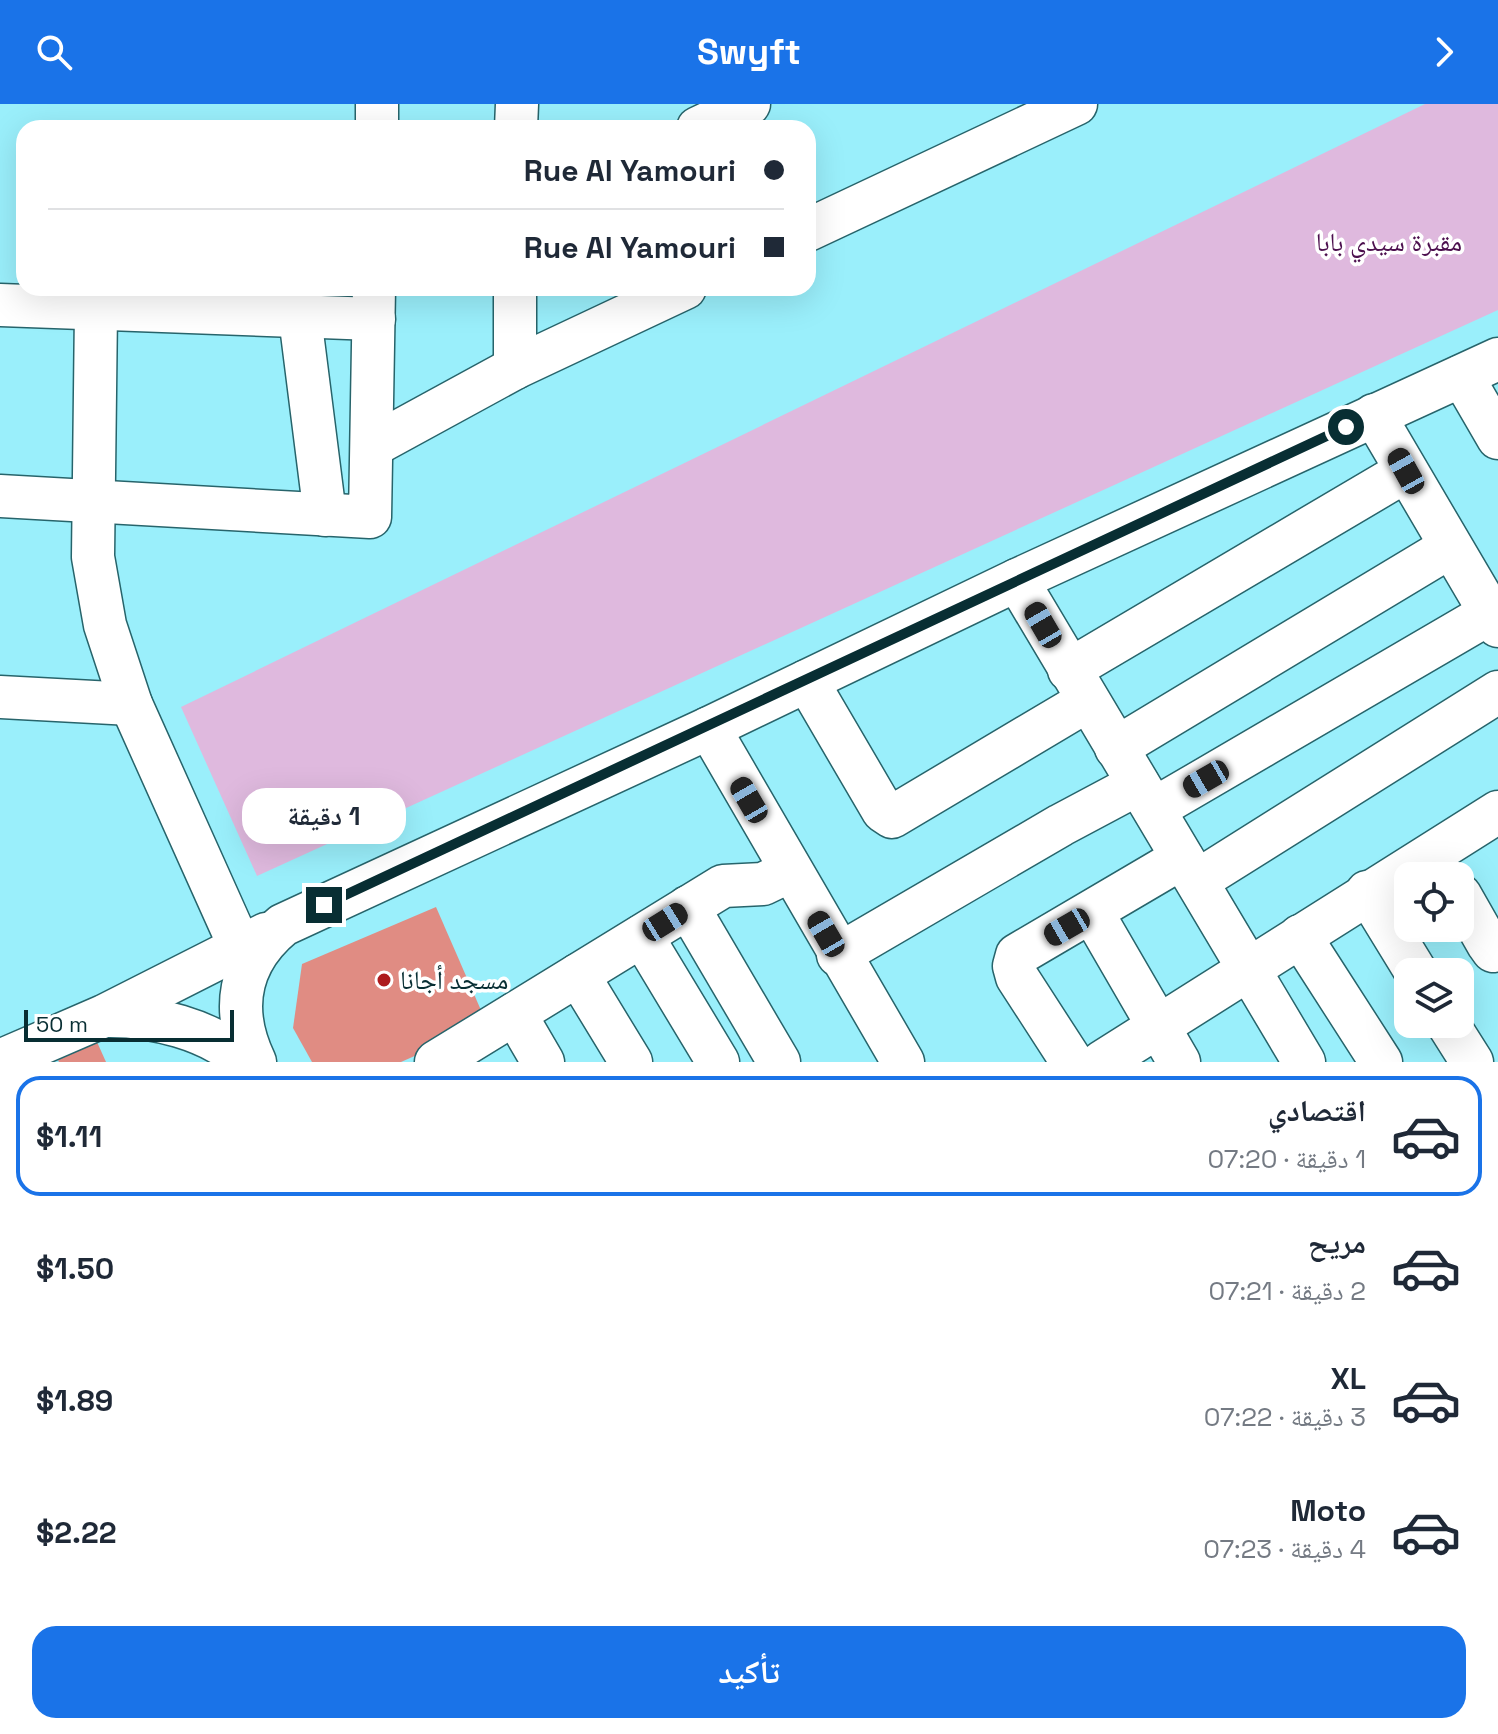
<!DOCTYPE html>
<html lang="ar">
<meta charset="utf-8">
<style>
:root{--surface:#fff;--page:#f2f2f3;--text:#1f2937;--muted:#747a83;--line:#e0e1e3;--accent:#1a73e8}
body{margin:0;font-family:"Space Grotesk","Noto Naskh Arabic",sans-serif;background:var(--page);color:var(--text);direction:rtl;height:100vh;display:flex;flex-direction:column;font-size:30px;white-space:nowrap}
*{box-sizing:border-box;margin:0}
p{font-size:26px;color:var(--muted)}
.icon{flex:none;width:44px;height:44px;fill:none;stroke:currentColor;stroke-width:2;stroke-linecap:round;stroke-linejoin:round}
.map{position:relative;height:958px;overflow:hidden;direction:ltr}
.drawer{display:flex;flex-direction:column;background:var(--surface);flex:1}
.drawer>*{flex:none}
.top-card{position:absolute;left:16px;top:16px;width:800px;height:176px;border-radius:24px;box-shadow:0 8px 32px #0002;direction:rtl;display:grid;align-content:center;height:176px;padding:0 32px;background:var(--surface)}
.fabs{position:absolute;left:1394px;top:758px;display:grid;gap:16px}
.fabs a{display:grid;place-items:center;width:80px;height:80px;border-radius:16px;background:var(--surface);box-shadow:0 8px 32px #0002;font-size:40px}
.scale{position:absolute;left:24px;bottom:20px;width:210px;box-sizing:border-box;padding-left:8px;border:4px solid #082e33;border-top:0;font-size:22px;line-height:28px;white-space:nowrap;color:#082e33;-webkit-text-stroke:6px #fff;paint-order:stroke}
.end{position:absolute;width:36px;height:36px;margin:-18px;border:10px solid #082e33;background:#fff;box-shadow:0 0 0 4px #fff}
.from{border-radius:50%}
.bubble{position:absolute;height:56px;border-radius:24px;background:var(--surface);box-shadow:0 8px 32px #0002;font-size:26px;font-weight:700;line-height:56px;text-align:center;direction:rtl}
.car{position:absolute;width:24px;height:48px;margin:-24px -12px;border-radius:10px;box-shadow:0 0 6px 2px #0007;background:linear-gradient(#222 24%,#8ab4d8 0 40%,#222 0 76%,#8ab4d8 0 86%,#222 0)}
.top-card b{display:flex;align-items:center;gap:28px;height:76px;font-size:30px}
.top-card b+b{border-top:2px solid var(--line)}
.top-card i{width:20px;height:20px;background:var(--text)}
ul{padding:14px 0 0;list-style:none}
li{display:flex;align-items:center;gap:24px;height:120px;margin:0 16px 12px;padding:0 16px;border:4px solid transparent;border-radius:24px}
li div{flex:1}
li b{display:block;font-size:30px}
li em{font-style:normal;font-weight:700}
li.on{border-color:var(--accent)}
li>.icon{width:72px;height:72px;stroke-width:1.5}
.cta{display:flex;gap:16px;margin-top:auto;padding:16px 32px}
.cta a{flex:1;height:92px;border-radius:24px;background:var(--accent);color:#fff;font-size:32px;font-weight:700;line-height:92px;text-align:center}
header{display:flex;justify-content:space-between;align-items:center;height:104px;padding:0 32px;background:var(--accent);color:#fff;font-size:36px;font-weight:700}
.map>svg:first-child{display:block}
</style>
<header><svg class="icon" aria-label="forward" viewBox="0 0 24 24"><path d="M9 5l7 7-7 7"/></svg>Swyft<svg class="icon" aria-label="search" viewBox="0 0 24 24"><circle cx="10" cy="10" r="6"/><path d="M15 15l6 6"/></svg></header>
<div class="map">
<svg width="1498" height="958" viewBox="0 0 1498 958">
<rect width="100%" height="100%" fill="#9aeffb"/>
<!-- green -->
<polygon fill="#dfb9de" points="1425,0 1498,0 1498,206 257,772 181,603"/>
<!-- building -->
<g fill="#e08c83">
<polygon points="436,803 487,920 401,958 312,958 293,924 302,860"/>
<polygon points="97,938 106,958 59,958 58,956"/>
</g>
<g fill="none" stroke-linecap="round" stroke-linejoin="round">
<defs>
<g id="minor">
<polyline points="377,24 377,0"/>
<polyline points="516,24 517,0"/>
<polyline points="698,24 749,0"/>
<polyline points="808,126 1076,0"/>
<polyline points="0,201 374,215"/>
<polyline points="96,206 93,453 105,521 131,600 240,843"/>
<polyline points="300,213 325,411"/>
<polyline points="515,264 515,184"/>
<polyline points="1462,272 1498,334"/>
<polyline points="1374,311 1498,522"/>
<polyline points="372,342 515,264 685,184"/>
<polyline points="0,392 370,413 374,184"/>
<polyline points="1017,476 1304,958"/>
<polyline points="1069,566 1406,367"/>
<polyline points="807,577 883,707 892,713 1087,597"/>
<polyline points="0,593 131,600"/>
<polyline points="709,624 903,958"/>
<polyline points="1116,644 1450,443"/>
<polyline points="1154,705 1490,509"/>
<polyline points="1197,777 1498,588"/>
<polyline points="1367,788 1416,868"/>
<polyline points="1460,791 1488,840 1493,847 1498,843"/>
<polyline points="688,803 779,958"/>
<polyline points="1092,808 1179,958"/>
<polyline points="642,832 718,958"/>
<polyline points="1300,832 1381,958"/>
<polyline points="838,851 1061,721 1138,680"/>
<polyline points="578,871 631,958"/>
<polyline points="515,910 543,958"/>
<path d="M105,912C152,911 210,925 246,958"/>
<polyline points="1448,920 1472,958"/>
<polyline points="0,957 104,912 266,830"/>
<path d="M255,958C230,906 238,858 283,821L709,624L1017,476L1498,255"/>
<polyline points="436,958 723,782 763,780 790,767"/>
<polyline points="1072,958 1017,873 1014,862 1017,851 1182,754"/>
<polyline points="1102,958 1498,708"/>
</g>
</defs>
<!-- minor casing -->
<use href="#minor" stroke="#27646b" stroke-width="45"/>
<!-- minor -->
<use href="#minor" stroke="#fff" stroke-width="42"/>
</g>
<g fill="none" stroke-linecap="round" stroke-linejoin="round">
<!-- route -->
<polyline stroke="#082e33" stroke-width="10" points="324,801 1346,323"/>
</g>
<!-- markers -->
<circle fill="#ad1b1d" stroke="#fff" stroke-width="3" cx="384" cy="876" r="8"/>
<g text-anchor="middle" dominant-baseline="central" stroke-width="7" stroke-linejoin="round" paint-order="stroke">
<!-- park labels -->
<g font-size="26" fill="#4c0f4e" stroke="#fff">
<text x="1389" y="138">مقبرة سيدي بابا</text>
</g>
<!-- poi labels -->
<g font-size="26" fill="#082e33" stroke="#fff" text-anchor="start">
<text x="400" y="876">مسجد أجانا</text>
</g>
</g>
</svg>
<div class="fabs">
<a><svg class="icon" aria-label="locate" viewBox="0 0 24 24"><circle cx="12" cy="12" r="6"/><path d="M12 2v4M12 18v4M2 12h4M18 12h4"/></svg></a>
<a><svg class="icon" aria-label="layers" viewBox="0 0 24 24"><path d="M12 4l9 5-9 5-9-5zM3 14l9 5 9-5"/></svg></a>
</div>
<div class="scale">50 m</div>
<i class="end from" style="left:1346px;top:323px"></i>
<i class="end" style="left:324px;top:801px"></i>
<div class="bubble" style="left:242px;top:684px;width:164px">1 دقيقة</div>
<i class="car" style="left:1406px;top:367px;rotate:331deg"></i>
<i class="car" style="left:1043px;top:521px;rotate:330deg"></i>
<i class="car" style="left:1206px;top:675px;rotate:240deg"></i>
<i class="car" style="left:749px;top:696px;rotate:330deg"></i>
<i class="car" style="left:665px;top:818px;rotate:58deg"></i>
<i class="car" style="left:1067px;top:823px;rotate:240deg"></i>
<i class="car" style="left:826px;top:830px;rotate:330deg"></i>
<div class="top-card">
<b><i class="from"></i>Rue Al Yamouri</b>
<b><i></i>Rue Al Yamouri</b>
</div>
</div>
<section class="drawer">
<ul>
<li class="on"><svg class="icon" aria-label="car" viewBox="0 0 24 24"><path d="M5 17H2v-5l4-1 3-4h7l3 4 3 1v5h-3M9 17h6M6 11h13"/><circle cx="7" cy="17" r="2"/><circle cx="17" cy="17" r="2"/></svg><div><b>اقتصادي</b><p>1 دقيقة · 07:20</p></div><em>$1.11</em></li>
<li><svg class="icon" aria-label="car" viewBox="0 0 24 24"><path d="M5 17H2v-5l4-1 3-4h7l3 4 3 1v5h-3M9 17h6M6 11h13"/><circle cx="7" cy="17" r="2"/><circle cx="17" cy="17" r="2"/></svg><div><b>مريح</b><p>2 دقيقة · 07:21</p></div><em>$1.50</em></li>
<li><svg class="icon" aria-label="car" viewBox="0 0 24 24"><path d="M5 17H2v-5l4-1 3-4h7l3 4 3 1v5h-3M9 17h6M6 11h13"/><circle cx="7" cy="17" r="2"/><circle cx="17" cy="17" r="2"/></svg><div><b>XL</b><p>3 دقيقة · 07:22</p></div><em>$1.89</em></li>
<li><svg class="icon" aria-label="car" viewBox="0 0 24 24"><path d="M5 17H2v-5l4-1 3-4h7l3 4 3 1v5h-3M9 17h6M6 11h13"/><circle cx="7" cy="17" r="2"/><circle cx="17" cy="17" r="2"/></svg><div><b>Moto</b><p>4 دقيقة · 07:23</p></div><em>$2.22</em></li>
</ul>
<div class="cta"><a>تأكيد</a></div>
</section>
